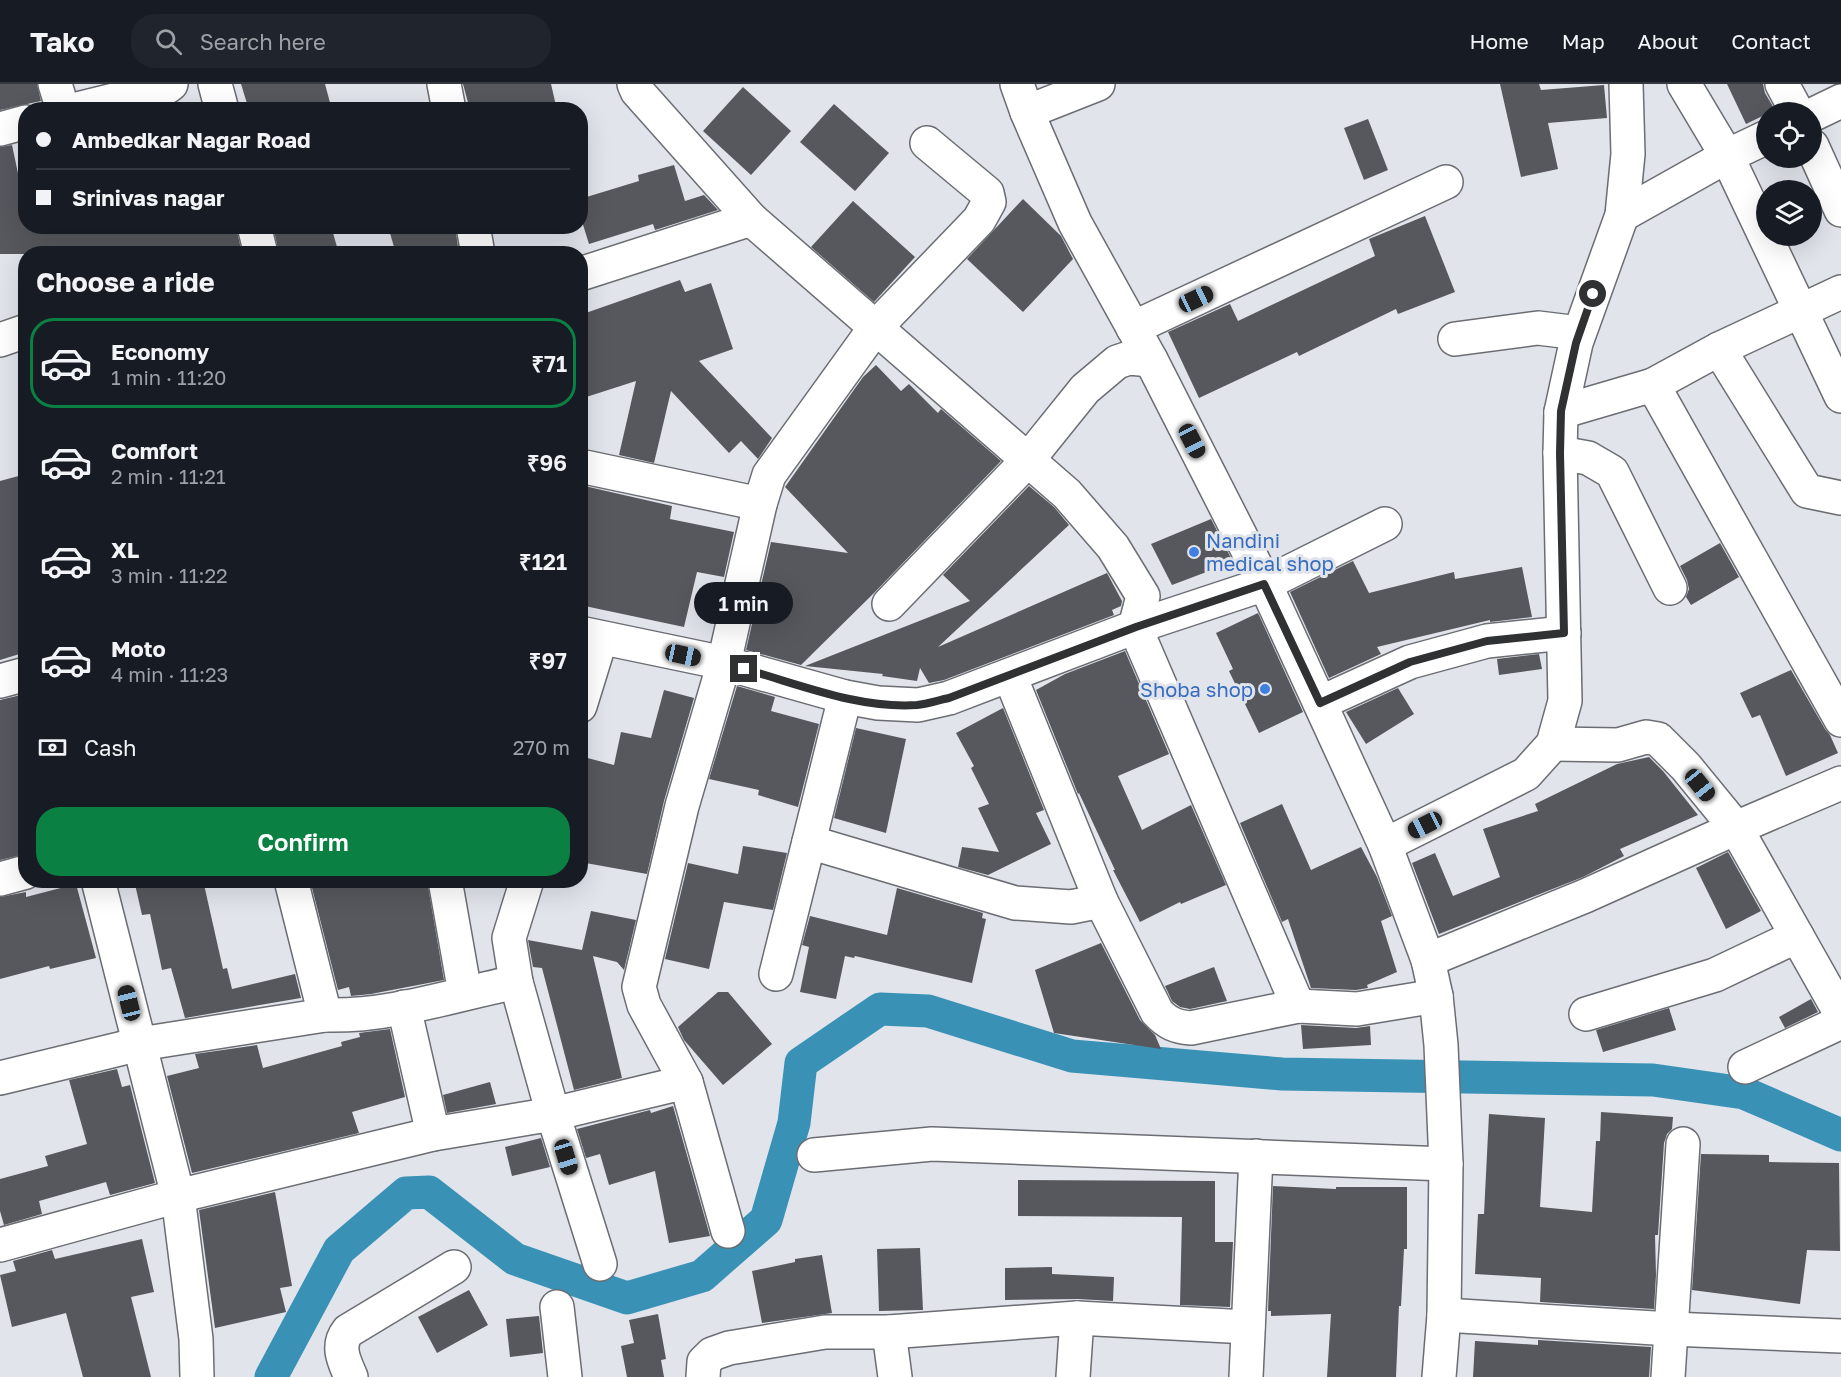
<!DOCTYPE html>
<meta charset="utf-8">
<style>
:root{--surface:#171b24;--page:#20242c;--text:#f1f3f6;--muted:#9ea1a6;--line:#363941;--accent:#0b8043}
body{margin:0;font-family:"Golos Text",sans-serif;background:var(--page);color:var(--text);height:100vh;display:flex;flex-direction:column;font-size:22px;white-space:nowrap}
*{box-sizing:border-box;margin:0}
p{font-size:20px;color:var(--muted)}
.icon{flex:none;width:33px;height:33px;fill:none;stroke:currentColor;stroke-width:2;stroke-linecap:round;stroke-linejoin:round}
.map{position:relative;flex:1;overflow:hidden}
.details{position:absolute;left:18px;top:162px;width:570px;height:642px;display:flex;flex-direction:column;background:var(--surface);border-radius:24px;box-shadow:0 6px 24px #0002}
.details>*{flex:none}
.top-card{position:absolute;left:18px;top:18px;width:570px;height:132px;border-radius:24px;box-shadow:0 6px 24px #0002;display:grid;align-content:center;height:132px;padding:0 18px;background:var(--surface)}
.fabs{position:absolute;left:1756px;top:18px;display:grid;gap:12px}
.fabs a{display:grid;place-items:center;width:66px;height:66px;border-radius:50%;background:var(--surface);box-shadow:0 6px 24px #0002;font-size:30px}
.end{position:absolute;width:27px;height:27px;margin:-14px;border:8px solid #303133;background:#fff;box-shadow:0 0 0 3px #fff}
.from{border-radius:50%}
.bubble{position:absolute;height:42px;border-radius:21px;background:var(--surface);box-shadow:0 6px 24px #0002;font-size:20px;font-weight:600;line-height:42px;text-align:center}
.car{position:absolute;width:18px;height:36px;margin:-18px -9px;border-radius:8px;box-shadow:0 0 4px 2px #0007;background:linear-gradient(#222 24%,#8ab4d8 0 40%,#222 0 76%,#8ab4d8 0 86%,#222 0)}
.top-card b{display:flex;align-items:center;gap:21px;height:57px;font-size:22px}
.top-card b+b{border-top:2px solid var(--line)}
.top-card i{width:15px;height:15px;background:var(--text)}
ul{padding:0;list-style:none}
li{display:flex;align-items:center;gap:18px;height:90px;margin:0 12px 9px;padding:0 6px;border:3px solid transparent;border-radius:24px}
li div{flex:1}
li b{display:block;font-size:22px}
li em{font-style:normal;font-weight:600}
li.active{border-color:var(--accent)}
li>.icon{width:54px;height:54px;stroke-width:1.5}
h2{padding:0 18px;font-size:27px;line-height:72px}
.pay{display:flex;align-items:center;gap:15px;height:66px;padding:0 18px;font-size:22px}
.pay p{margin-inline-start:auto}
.action{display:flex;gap:12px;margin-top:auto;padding:12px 18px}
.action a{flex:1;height:69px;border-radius:24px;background:var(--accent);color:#fff;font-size:24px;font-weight:600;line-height:69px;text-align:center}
header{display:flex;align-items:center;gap:36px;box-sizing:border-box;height:84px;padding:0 30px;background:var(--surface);border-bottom:2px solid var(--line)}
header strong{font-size:28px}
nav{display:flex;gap:33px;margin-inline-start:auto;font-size:21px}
.search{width:420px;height:54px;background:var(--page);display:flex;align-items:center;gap:15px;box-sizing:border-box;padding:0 21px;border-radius:24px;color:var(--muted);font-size:22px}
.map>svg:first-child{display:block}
</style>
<header>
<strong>Tako</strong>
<div class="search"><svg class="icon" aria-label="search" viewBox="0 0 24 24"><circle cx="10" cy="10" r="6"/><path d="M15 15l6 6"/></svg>Search here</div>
<nav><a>Home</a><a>Map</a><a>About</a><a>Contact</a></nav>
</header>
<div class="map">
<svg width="1841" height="1293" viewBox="0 0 1841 1293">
<rect width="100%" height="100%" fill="#e1e4eb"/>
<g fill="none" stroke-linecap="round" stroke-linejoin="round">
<!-- canal -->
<polyline stroke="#3992b6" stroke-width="33" points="271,1293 339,1166 406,1109 429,1108 515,1175 627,1214 702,1192 766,1136 794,1039 801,979 880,925 928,927 1072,972 1282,990 1653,996 1744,1009 1841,1051"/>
</g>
<!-- building -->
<g fill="#56585d">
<polygon points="0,0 37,0 41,17 0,26"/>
<polygon points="241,0 325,0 332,26 249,26"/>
<polygon points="463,0 551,0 557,26 470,26"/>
<polygon points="1500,0 1539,0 1541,6 1604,1 1607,34 1548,39 1558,85 1521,93"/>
<polygon points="1727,0 1763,0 1765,9 1775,26 1746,40"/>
<polygon points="743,3 791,47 751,91 703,47"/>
<polygon points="834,20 889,69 855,107 800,58"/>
<polygon points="1368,35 1388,86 1364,96 1344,44"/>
<polygon points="12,61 26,127 26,142 236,142 242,170 0,170 0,63"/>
<polygon points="674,81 685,117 704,111 718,126 655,146 653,140 589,160 580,131 580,115 639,97 638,91"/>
<polygon points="1023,115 1061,152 1073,175 1023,228 967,175"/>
<polygon points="853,117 915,173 874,218 811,163"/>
<polygon points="1425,132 1455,208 1398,230 1396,225 1299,272 1297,268 1199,314 1168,248 1230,220 1238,237 1375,172 1369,155"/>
<polygon points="273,142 331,142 339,170 279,170"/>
<polygon points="388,142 455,142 459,170 396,170"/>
<polygon points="680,196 685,208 711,199 733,265 699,277 772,354 758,375 741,357 729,369 671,307 654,379 619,371 636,297 580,315 580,231"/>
<polygon points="876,281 901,307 909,300 938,329 941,325 1001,377 874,509 801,581 746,566 771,458 848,469 785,403 863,293"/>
<polygon points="26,390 26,568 0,576 0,397"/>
<polygon points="580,401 672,422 670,435 734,448 724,493 697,488 684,543 580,521"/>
<polygon points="1029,402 1054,423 1069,441 938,563 1107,489 1122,517 1121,522 1112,526 1114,531 944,596 929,599 920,584 917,597 882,592 883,590 805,582 970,517 943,491"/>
<polygon points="1211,435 1233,478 1172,501 1151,460"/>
<polygon points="1720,459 1739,493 1691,521 1686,513 1689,505 1687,496 1680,482"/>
<polygon points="1353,477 1369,509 1454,488 1455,495 1522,483 1532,533 1490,538 1490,536 1377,563 1381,570 1329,594 1290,508"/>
<polygon points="1258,529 1303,628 1259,649 1229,587 1233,585 1216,549"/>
<polygon points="1125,567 1169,670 1118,692 1142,746 1191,721 1226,801 1181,820 1180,818 1140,838 1113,786 1115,786 1079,709 1078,710 1036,606 1065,590"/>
<polygon points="1539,570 1542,585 1499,591 1497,575"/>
<polygon points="1791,586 1825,645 1830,651 1838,669 1786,692 1760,631 1752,634 1740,609"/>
<polygon points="737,602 775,613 771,627 819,640 798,723 758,711 759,706 709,695"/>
<polygon points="1398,604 1414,630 1366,660 1346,628"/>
<polygon points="664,606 694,614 664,717 647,790 580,778 580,672 614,681 621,648 651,654"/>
<polygon points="21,611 26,628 26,770 0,776 0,616"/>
<polygon points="1003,624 1044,726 1036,729 1051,760 988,791 958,783 962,763 999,768 978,724 989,720 971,684 974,682 956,649"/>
<polygon points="856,644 906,655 886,749 834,734"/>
<polygon points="1649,673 1663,687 1698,731 1620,765 1624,772 1583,793 1439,850 1412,779 1435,769 1453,812 1500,793 1483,745 1538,727 1535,720 1617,680"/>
<polygon points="1282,720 1311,786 1361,763 1377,793 1392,832 1381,837 1397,888 1367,901 1368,904 1356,906 1311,904 1288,835 1282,838 1240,739"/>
<polygon points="743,762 787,769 773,826 724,818 709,885 665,875 688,779 738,790"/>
<polygon points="1728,768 1761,827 1726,845 1696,784"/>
<polygon points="134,796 203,796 223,885 227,884 232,905 295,890 301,914 185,934 171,884 162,886 150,830 142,831"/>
<polygon points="310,796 427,796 444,896 371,910 351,912 349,903 338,906"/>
<polygon points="76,800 96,874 50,885 49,882 0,895 0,813 26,808 26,813"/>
<polygon points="897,804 983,829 982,834 986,835 972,899 855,872 854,874 845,872 836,915 800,908 809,863 802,861 810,832 887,851"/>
<polygon points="591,827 636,836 624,886 617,878 593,872 622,994 574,1006 542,884 533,883 528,856 582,866"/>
<polygon points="1101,859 1140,936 1155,951 1161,965 1054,949 1035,886"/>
<polygon points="1214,883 1227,917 1190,925 1180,923 1172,917 1165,902"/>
<polygon points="718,908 728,908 772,960 723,1001 684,956 678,943"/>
<polygon points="1811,915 1818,928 1785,944 1779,933"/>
<polygon points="1669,924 1676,946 1603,968 1596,946"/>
<polygon points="1301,941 1356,944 1370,942 1371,961 1303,965"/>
<polygon points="390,945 405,1013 352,1028 359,1049 192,1089 167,992 199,984 195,970 257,961 263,984 342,962 341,958 360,953 359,949"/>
<polygon points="117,985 122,1003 130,1001 155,1099 110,1111 106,1098 39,1117 42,1130 4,1141 0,1127 0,1095 48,1082 45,1072 87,1060 69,996"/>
<polygon points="490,998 496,1020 447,1029 443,1011"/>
<polygon points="673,1022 710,1152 669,1159 655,1087 609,1101 600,1070 586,1074 577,1045 650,1026 651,1029"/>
<polygon points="1601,1028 1673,1033 1672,1045 1667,1050 1664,1059 1658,1151 1655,1151 1656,1191 1654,1225 1540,1218 1541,1194 1475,1190 1478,1130 1484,1130 1489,1030 1545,1034 1540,1123 1592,1128 1596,1057 1600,1057"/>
<polygon points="541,1054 550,1083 512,1092 505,1063"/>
<polygon points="1701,1070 1769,1071 1769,1078 1839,1079 1840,1167 1807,1166 1800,1220 1692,1206"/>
<polygon points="1018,1096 1215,1097 1215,1158 1233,1158 1230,1223 1180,1221 1182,1133 1018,1132"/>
<polygon points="1273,1102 1336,1105 1336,1103 1407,1103 1407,1165 1404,1165 1401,1222 1399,1222 1396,1293 1327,1293 1331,1230 1271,1232 1271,1227 1268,1227"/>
<polygon points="275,1108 292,1202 280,1204 286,1228 215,1244 199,1126"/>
<polygon points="142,1155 154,1208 131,1213 151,1293 83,1293 66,1229 12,1243 0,1191 16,1187 13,1177 52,1166 55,1175"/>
<polygon points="920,1164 923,1226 879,1227 877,1165"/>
<polygon points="822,1171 832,1229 762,1239 752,1187 795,1178 795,1175"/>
<polygon points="1052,1183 1052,1190 1114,1193 1113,1217 1078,1215 1005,1216 1005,1184"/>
<polygon points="469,1206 488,1241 437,1269 418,1233"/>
<polygon points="658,1230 666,1275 661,1276 664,1293 627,1293 621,1262 634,1259 629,1236"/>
<polygon points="539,1232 543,1269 510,1273 506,1235"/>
<polygon points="1538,1256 1651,1263 1649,1293 1473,1293 1475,1257 1538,1261"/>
</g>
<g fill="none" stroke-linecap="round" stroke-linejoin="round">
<defs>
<g id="street">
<polyline points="55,0 63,26"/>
<polyline points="215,0 222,26"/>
<polyline points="444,0 449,26"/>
<polyline points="634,0 637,7 751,135 1067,410 1113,463 1143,512 1135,543 1298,922"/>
<polyline points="1017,0 1027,28 1075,139 1151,276 1265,500 1385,761 1428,876 1436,912 1441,961 1446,1080 1444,1231 1439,1293"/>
<polyline points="1684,0 1727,72 1841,312"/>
<polyline points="1782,0 1797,28"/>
<polyline points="73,26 167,3 171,0"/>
<polyline points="1027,28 1098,0"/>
<polyline points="1812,31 1841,17"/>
<polyline points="0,45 26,38"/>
<polyline points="1812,62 1841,126"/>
<polyline points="1622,131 1727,72 1767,53"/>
<polyline points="254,142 261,170"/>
<polyline points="473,142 478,170"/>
<polyline points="580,190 751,135"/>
<polyline points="1133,244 1446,98"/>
<polyline points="1455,255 1538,244 1579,249"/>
<polyline points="0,256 26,247"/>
<polyline points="1719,265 1807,407 1841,414"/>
<polyline points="1653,301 1841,636"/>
<polyline points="1561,328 1653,301 1719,265 1841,208"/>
<polyline points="1560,369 1588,374 1612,388 1670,504"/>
<polyline points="580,382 760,420"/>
<polyline points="889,520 1027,377 1085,305 1117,278 1129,274 1151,276"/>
<polyline points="580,549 724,579 845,613 878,619 918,621 949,614 1135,543 1265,500 1385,440"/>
<path d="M1010,592L1101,817L1157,928C1167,939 1176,943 1191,944L1298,922L1357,925L1436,912"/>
<polyline points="0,597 26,590"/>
<polyline points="1320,619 1410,578 1487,557 1564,549"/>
<polyline points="580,622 601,554"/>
<polyline points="1553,660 1618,661 1646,653 1658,655 1686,683 1736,744 1841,930"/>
<polyline points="809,758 1015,819 1071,823 1101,817"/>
<polyline points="1385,761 1526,690 1553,660 1565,617 1560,369 1561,328 1576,259 1622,131 1628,70 1626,0"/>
<polyline points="0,795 26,788"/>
<polyline points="98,796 178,1112 196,1255 197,1293"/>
<polyline points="445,796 465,909"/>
<polyline points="1428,876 1585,812 1736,744 1841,699"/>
<polyline points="776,890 845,613"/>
<polyline points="516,898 553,1030 600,1180"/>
<polyline points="404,923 433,1050"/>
<polyline points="1586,930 1715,891 1797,852"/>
<path d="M325,931C389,933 453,911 516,898L509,854L527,796"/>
<polyline points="1745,983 1841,938"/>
<polyline points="0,994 140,960 325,931 291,796"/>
<polyline points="814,1071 932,1060 1446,1080"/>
<polyline points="728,1147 686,998 644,921 639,903 682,722 724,579 760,420 769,391 875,244 979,136 989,118 987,109 927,59"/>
<polyline points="0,1161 178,1112 433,1050 553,1030 686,998"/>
<polyline points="557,1223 565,1293"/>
<polyline points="1444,1231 1671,1245 1841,1252"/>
<polyline points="889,1248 895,1293"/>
<path d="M351,1293C344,1277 336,1262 348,1247L454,1183"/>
<polyline points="703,1293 704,1278 712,1270 729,1264 825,1248 889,1248 1077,1234 1248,1243"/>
<polyline points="1073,1293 1077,1234"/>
<polyline points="1246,1293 1256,1072"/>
<polyline points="1668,1293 1683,1060"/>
</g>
</defs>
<!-- street casing -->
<use href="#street" stroke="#6b6d73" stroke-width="36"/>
<!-- street -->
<use href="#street" stroke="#fff" stroke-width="33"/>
</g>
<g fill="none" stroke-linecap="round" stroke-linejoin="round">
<!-- route -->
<path stroke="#303133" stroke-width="8" d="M744,585C799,600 858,625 917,621C927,620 939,616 949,614L1136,543L1264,500L1320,619L1410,578L1487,557L1564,549L1560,369L1561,327L1576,259L1593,210"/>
</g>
<!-- markers -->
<g fill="#3f7fe0" stroke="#e1e4eb" stroke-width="2">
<circle cx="1194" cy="468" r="6"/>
<circle cx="1265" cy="605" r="6"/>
</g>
<g text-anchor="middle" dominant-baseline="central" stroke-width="6" stroke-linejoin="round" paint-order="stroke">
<!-- shop labels -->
<g font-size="20" fill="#366cbe" stroke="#e1e4eb" text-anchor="start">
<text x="1206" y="456">Nandini<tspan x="1206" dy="23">medical shop</tspan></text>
<text x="1253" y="605" text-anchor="end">Shoba shop</text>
</g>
</g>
</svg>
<div class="fabs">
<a><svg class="icon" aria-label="locate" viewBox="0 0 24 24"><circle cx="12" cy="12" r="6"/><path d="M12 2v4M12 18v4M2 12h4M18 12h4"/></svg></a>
<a><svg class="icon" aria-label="layers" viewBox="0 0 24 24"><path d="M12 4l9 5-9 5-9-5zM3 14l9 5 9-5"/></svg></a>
</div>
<i class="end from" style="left:1593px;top:210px"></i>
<i class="end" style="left:744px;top:585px"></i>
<div class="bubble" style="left:694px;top:498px;width:99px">1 min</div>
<i class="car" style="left:1196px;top:215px;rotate:65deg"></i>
<i class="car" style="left:1192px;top:357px;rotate:153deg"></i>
<i class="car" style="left:683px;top:571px;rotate:102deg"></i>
<i class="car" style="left:1700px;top:701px;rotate:141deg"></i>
<i class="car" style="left:1425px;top:741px;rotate:243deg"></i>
<i class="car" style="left:129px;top:919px;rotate:346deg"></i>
<i class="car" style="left:566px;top:1073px;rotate:163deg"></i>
<div class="top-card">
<b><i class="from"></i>Ambedkar Nagar Road</b>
<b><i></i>Srinivas nagar</b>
</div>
<section class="details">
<h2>Choose a ride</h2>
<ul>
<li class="active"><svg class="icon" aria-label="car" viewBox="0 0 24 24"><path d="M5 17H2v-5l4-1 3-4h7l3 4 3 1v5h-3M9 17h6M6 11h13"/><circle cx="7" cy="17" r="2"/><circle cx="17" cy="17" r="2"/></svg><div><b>Economy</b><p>1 min · 11:20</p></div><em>₹71</em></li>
<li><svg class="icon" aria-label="car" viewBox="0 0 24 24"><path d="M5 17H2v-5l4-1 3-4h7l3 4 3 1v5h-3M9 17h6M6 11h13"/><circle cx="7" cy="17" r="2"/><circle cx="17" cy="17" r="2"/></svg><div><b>Comfort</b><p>2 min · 11:21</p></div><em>₹96</em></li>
<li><svg class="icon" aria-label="car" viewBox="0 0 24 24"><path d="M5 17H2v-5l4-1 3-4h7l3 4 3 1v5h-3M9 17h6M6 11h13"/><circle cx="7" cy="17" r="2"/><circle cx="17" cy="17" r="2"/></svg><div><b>XL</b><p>3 min · 11:22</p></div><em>₹121</em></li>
<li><svg class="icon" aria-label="car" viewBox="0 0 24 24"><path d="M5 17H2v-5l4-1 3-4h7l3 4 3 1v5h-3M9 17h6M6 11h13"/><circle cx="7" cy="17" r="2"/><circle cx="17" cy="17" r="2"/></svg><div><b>Moto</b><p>4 min · 11:23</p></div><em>₹97</em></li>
</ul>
<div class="pay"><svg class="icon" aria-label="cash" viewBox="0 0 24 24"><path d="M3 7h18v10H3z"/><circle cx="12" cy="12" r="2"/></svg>Cash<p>270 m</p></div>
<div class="action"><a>Confirm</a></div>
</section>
</div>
